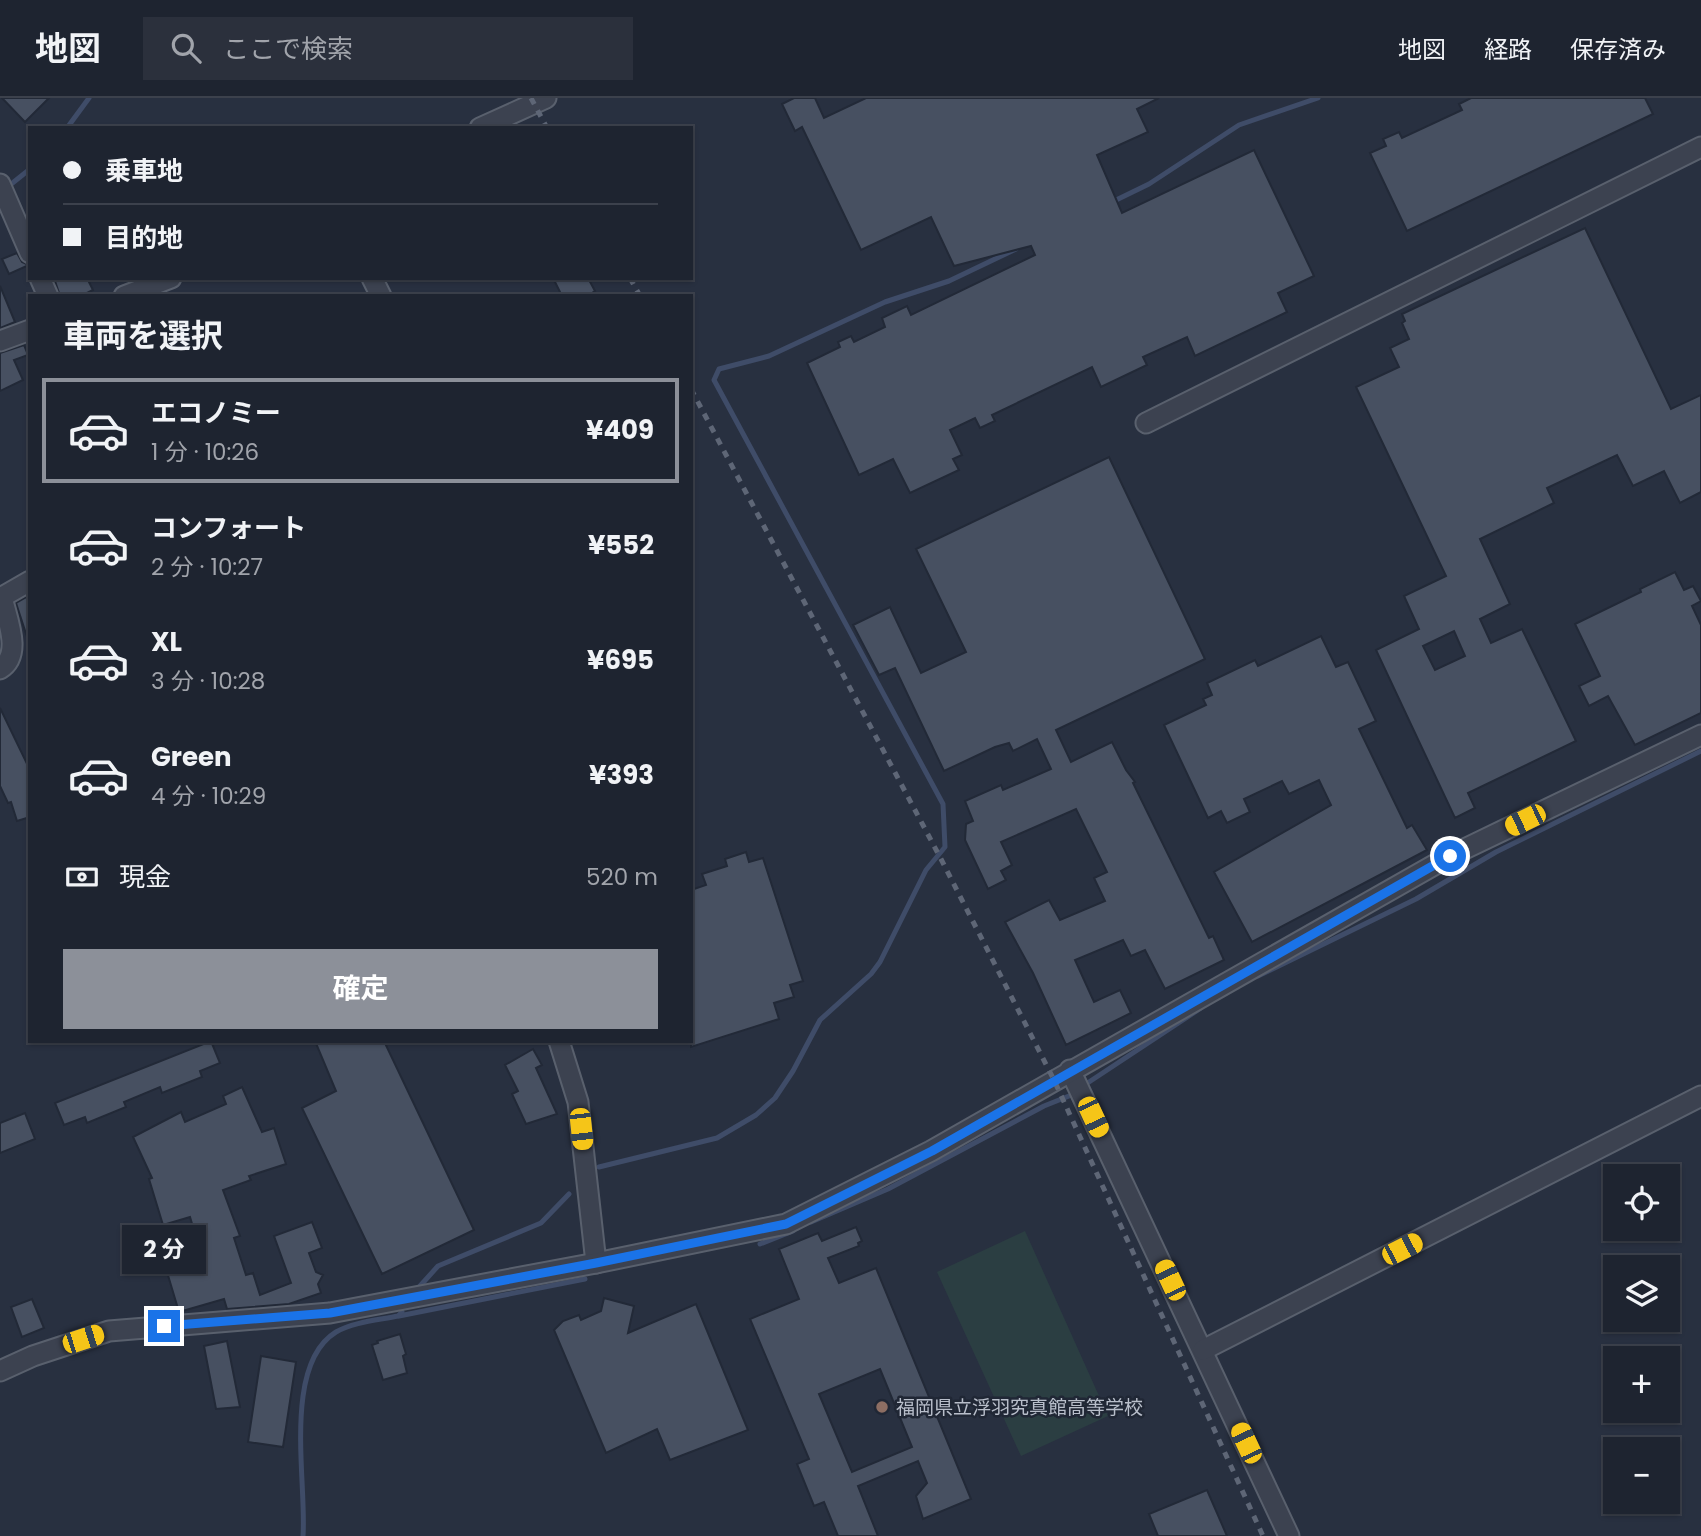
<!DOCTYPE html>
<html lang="ja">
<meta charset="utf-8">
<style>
:root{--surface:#1e2430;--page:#2b303c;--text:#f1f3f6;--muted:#a1a4ab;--line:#3c414c;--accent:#8c9099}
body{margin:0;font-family:Poppins,"Noto Sans JP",sans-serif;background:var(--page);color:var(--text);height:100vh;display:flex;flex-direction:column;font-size:26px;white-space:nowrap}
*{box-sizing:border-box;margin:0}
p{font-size:23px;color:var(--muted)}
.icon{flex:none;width:38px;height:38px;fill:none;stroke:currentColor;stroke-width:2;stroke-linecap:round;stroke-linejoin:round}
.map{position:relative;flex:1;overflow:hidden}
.drawer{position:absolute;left:28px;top:196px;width:665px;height:749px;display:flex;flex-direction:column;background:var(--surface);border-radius:0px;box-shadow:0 2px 5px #0004,0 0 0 2px var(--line)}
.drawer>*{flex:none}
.guide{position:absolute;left:28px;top:28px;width:665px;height:154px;border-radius:0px;box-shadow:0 2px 5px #0004,0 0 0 2px var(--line);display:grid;align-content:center;height:154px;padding:0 35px;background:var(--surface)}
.tools{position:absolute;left:1603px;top:1066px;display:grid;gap:14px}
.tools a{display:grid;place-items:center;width:77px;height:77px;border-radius:0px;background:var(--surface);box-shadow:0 2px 5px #0004,0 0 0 2px var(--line);font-size:35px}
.end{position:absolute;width:32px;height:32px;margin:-16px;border:9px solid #1a73e8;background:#fff;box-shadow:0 0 0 4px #fff}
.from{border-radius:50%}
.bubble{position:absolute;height:49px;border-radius:0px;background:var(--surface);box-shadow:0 2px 5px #0004,0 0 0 2px var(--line);font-size:23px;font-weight:700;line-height:49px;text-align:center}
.car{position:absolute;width:21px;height:42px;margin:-21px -10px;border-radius:9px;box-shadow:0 0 5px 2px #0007;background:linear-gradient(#f5c518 24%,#345 0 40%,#f5c518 0 76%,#345 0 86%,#f5c518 0)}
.guide b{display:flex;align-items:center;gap:24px;height:66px;font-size:26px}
.guide b+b{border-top:2px solid var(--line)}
.guide i{width:18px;height:18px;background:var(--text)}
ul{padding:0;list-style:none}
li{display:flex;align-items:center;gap:21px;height:105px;margin:0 14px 10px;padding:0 21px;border:4px solid transparent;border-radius:0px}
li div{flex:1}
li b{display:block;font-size:26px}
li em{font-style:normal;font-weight:700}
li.on{border-color:var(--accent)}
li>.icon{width:63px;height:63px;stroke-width:1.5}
h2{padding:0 35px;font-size:32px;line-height:84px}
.pay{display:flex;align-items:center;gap:18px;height:77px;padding:0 35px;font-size:26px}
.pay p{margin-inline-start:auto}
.cta{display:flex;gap:14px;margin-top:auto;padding:14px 35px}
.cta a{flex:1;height:80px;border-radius:0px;background:var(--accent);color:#fff;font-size:28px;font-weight:700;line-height:80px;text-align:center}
header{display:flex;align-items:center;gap:42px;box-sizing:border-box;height:98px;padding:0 35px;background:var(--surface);border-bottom:2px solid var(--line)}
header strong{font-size:33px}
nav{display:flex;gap:38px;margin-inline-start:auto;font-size:24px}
.search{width:490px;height:63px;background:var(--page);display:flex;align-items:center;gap:18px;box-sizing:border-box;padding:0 24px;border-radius:0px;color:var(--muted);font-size:26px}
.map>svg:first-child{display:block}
</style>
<header>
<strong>地図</strong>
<div class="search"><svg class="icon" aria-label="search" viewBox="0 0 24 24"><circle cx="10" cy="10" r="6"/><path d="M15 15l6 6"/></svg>ここで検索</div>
<nav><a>地図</a><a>経路</a><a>保存済み</a></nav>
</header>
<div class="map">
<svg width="1701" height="1438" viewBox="0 0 1701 1438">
<rect width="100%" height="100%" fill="#283040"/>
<!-- green -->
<polygon fill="#2b3e42" points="1025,1133 1108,1318 1021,1358 937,1174"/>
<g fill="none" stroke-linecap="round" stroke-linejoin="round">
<!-- stream -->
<g stroke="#3f4c68" stroke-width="5">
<polyline points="67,30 89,0"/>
<polyline points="5,91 30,71"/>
<polyline points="1110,105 1149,86 1239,27 1318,0"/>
<polyline points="1258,878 1416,801 1496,754 1701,653"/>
<polyline points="1089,984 1201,910"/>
<polyline points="599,1069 717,1040 756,1017 775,1000 793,973 820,922 871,876 880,864 926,772 945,749 943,706 714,282 719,271 769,258 885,204 949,183 1016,151"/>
<polyline points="811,1124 888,1091 1044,1008 1069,998"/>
<polyline points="760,1146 793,1133"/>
<polyline points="420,1188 438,1168 541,1125 569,1096"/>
<polyline points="399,1218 585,1181"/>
<path d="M303,1438C307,1385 282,1267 336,1234C353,1224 379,1222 398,1218L402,1214"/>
</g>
</g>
<!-- building -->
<g fill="#475061" stroke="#222937" stroke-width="2" fill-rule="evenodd">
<polygon points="2,0 49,0 25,24"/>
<polygon points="794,0 815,0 824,20 866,0 1159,0 1137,11 1148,34 1097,57 1122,115 1254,52 1314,178 1278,195 1287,214 1195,258 1187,239 1143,259 1147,267 1101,289 1092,269 992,317 995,323 980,330 975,320 950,332 962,357 953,361 959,372 910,395 893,361 859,377 807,265 840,249 838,244 851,238 854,244 885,229 882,220 907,208 911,217 1035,157 1031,148 954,168 931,119 861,152 802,29 795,33 782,6"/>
<polygon points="1471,0 1645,0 1653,16 1407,133 1370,55 1386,48 1383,41 1399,34 1402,40 1462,12 1459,6"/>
<path d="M1585,130L1671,311L1701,297V394L1680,405L1664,373L1633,388L1617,357L1547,390L1554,405L1480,441L1510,506L1480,521L1491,545L1522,531L1576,643L1468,695L1475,710L1455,720L1376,552L1419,531L1404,498L1446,478L1356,289L1399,269L1390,250L1409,241L1402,225L1405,223L1402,216ZM1454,533L1465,558L1435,572L1423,548Z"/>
<polygon points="17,155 22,164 29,167 9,176 2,161"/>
<polygon points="54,180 87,180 93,192 81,198 60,198"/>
<polygon points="553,180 588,180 595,193 587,198 562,198"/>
<polygon points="0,188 15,224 0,230"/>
<polygon points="24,247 28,257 14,262 23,282 0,293 0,255"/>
<polygon points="1109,359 1205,561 1056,632 1071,664 1112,644 1126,672 1135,684 1133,685 1209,840 1213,838 1224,862 1165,891 1145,852 1131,858 1123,842 1075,862 1094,904 1120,892 1131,915 1066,947 1033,875 1005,824 1049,802 1060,822 1105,803 1094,780 1107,774 1076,711 1001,744 1012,767 1001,773 1006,782 988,791 965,742 966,726 973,723 965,703 1001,687 1003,692 1051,671 1037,641 1013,653 1009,645 995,649 944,673 895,570 879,577 853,527 890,509 921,575 966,554 916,451"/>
<polygon points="1675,474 1684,492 1693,488 1701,503 1692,508 1701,527 1701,615 1635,647 1608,598 1589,608 1579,588 1600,578 1575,526 1641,494 1640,491"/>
<polygon points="30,497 30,548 16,505"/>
<polygon points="1321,538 1336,569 1348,564 1376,623 1359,631 1407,730 1412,727 1427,752 1252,844 1214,774 1331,707 1319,682 1289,696 1282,683 1244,701 1250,714 1227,725 1221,713 1208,720 1164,627 1206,607 1203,601 1212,597 1207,585 1255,562 1258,568"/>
<polygon points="0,610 30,672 30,719 17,723 11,704 8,705 0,688"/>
<polygon points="746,754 749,764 763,760 803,883 790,887 794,899 774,905 779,921 691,949 691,792 706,787 702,776 727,768 725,761"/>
<polygon points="211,943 220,965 200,973 202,979 162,995 160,989 124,1004 126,1009 87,1025 85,1019 64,1027 55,1005"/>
<polygon points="315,943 384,943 474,1132 382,1176 302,1010 336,993"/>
<polygon points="533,951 542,967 536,970 557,1016 526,1026 512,996 518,993 505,967"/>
<polygon points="242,989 262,1034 274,1030 286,1066 249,1078 251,1082 223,1092 240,1138 234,1140 246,1177 253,1175 260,1197 291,1185 274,1138 312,1124 322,1150 309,1155 316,1174 323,1177 318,1186 321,1195 289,1206 227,1211 224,1201 179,1214 167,1174 181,1170 180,1165 202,1159 190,1119 163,1127 149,1081 152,1080 133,1039 181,1014 185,1024 226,1006 223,998"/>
<polygon points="25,1015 35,1041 0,1055 0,1025"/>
<path d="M856,1129L862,1143L858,1145L859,1148L828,1160L839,1185L876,1170L971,1401L923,1421L916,1398L927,1385L918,1363L858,1388L878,1438H838L824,1404L814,1408L797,1366L809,1361L750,1221L799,1201L779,1151L818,1135L822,1143ZM880,1271L912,1349L852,1374L819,1296Z"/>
<polygon points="604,1200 634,1208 628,1235 696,1206 748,1332 670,1362 657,1331 606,1355 554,1232 563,1223 579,1217 581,1222 601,1213"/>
<polygon points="32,1201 44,1230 22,1239 11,1209"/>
<polygon points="400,1236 406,1256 403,1258 407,1275 383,1282 372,1247 378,1245 377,1243"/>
<polygon points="227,1243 240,1309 216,1311 204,1248"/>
<polygon points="261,1258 296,1264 283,1349 248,1344"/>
<polygon points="1207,1392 1227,1438 1158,1438 1149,1416"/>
</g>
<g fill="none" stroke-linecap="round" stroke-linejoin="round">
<defs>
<g id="minor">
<polyline points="480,30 546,0"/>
<polyline points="0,86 30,155"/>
<polyline points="40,180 48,198"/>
<polyline points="372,180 381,198"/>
<polyline points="124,198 171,180"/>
<polyline points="0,243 30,232"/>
<polyline points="1146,325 1701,49"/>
<path d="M0,571C23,557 7,521 2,499L30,483"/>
<polyline points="559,943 578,1004 596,1165"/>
<polyline points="1070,972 1289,1438"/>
<polyline points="1203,1252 1701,998"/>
<polyline points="0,1273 33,1258 109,1233 330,1215 596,1165 786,1126 931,1053 1450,758 1701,637"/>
</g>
</defs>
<!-- minor casing -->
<use href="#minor" stroke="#59606d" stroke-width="23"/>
<!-- minor -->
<use href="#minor" stroke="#3c4250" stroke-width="19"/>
<!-- rail -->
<g stroke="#5e6676" stroke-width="5" stroke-dasharray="7 7" stroke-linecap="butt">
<polyline points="531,0 547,30"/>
<polyline points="630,180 640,198"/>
<polyline points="691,291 941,761 1054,982 1263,1438"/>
</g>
</g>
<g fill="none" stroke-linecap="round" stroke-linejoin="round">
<!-- route -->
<polyline stroke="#1a73e8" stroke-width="9" points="164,1228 330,1215 596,1165 786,1126 932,1053 1450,758"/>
</g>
<!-- markers -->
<circle fill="#8d6e63" stroke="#202735" stroke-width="2.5" cx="882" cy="1309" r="7"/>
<g text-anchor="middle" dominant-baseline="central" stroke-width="5" stroke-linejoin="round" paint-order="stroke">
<!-- poi labels -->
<g font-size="19" fill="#b8beca" stroke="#202735" text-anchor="start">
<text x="896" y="1309">福岡県立浮羽究真館高等学校</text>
</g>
</g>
</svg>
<div class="tools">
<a><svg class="icon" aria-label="locate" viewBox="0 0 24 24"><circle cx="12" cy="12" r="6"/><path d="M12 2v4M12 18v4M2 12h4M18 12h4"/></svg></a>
<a><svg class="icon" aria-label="layers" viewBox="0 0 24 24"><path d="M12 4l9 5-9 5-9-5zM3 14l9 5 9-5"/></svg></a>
<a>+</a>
<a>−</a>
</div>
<i class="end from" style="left:1450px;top:758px"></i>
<i class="end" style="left:164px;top:1228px"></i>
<div class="bubble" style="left:122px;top:1127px;width:84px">2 分</div>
<i class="car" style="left:1525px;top:722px;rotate:244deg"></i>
<i class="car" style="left:1093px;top:1019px;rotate:155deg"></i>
<i class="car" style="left:581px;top:1031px;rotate:174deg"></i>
<i class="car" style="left:1402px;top:1151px;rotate:63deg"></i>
<i class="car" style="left:1170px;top:1182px;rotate:335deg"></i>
<i class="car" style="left:83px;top:1241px;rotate:72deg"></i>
<i class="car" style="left:1246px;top:1345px;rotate:335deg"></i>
<div class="guide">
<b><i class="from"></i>乗車地</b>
<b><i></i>目的地</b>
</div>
<section class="drawer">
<h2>車両を選択</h2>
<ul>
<li class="on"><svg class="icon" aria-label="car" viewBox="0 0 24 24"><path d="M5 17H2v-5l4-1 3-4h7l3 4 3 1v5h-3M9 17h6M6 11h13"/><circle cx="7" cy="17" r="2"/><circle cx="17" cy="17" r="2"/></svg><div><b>エコノミー</b><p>1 分 · 10:26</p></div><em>¥409</em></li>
<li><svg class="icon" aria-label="car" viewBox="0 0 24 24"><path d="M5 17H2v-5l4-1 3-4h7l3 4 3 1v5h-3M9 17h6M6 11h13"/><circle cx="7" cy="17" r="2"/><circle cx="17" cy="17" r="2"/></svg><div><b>コンフォート</b><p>2 分 · 10:27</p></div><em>¥552</em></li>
<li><svg class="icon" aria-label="car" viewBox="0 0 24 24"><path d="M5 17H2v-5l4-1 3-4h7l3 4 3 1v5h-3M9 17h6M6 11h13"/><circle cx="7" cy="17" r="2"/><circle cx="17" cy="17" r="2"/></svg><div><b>XL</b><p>3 分 · 10:28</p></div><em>¥695</em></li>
<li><svg class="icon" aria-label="car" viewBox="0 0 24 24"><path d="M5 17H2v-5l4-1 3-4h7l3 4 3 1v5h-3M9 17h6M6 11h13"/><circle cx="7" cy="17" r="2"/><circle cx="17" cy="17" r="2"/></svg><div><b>Green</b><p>4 分 · 10:29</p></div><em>¥393</em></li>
</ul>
<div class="pay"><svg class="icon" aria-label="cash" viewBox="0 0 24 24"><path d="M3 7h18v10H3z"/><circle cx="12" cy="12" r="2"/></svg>現金<p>520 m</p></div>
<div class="cta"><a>確定</a></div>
</section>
</div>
